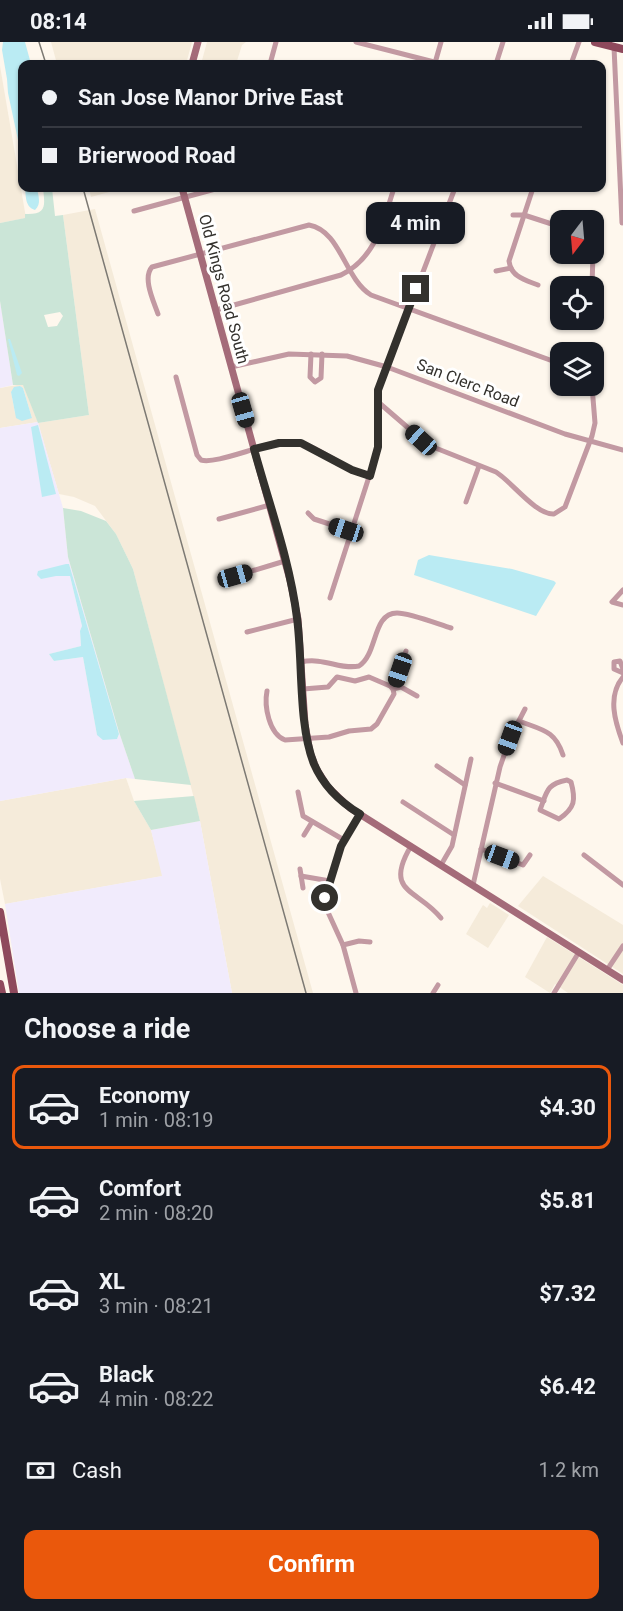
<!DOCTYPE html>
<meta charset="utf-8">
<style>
:root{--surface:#171b24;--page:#20242c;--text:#f1f3f6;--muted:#9ea1a6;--line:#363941;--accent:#ea580c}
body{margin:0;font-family:Roboto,sans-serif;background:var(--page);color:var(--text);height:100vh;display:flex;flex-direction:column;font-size:22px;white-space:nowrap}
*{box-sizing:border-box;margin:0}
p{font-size:20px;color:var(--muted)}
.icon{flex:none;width:33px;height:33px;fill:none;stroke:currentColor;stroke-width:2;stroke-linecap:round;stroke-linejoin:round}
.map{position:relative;height:951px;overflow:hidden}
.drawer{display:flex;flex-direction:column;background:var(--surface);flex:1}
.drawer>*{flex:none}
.top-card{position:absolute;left:18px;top:18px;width:588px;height:132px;border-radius:12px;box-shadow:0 2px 4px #0004;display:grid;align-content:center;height:132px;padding:0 24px;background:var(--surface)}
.needle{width:39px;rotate:196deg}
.buttons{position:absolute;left:550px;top:168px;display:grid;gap:12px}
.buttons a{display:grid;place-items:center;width:54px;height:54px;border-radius:12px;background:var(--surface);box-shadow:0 2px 4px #0004;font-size:30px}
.end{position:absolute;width:27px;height:27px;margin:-14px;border:8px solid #33312d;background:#fff;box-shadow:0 0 0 3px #fff}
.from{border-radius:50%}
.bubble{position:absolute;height:42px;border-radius:12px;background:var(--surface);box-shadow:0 2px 4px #0004;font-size:20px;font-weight:700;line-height:42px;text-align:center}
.car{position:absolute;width:18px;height:36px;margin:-18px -9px;border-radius:8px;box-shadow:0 0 4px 2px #0007;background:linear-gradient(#222 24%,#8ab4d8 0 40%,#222 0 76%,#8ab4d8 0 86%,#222 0)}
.top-card b{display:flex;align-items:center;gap:21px;height:57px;font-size:22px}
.top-card b+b{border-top:2px solid var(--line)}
.top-card i{width:15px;height:15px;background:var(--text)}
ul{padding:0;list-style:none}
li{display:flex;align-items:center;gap:18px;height:84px;margin:0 12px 9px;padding:0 12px;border:3px solid transparent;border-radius:12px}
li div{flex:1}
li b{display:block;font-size:22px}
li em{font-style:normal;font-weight:700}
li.active{border-color:var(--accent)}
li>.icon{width:54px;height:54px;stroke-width:1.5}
h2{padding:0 24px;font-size:27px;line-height:72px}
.pay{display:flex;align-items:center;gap:15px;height:66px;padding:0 24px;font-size:22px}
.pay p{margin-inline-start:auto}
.primary-button{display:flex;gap:12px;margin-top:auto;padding:12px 24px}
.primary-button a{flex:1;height:69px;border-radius:12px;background:var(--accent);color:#fff;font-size:24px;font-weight:700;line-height:69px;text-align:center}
.status{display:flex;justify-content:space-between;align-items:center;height:42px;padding:0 30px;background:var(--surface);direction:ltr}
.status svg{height:16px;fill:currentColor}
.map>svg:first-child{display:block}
</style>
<div class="status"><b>08:14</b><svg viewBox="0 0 49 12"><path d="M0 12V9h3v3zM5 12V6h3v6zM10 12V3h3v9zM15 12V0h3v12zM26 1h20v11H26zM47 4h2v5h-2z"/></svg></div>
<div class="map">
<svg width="623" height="951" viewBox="0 0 623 951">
<rect width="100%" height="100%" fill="#fef7ed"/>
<!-- built -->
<g fill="#f5ebda" fill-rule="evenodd">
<polygon points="51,0 192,0 186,22 57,22"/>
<polygon points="207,0 246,0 242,3 236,22 201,22"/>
<polygon points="0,24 26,176 0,181"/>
<polygon points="89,146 124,146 91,155"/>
<polygon points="95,167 313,951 232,951 200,779 133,527 116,492 95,464 74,455 59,452 38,381 89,373 63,173"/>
<path d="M23,342L38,380L0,386V346ZM20,344L23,346L32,376L15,371L11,350Z"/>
<polygon points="126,736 134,759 151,788 163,834 5,862 0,837 0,759"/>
<polygon points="543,834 623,883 623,932 518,864"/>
<polygon points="490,861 509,873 488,906 466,892 483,863 487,866"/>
<polygon points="547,895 623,943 623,951 568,951 555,942 550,951 525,935"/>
</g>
<!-- industrial -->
<g fill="#f1ebfc" fill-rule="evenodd">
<polygon points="0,259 13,343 0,346"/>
<path d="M38,380L63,466L68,515L119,690L135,737L126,736L0,759V386ZM69,523L119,692L118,696L97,693L83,615L54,619L49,612L81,604L80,589L82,584L70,534H56L38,530Z"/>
<polygon points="200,779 232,951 19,951 5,862 162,834 151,788"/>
</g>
<!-- green -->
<g fill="#cbe5d7" fill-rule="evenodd">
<path d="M43,146H52L55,174L63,173L89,373L38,381L23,343H13L0,259V181L25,176V172C47,173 45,164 43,146ZM60,270L63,274L57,284L48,285L44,273Z"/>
<polygon points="63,466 81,469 106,479 116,492 133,527 191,743 135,737 119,690 68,515"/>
<polygon points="194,754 200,779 151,788 134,759"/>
</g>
<!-- water -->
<g fill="#baebf3">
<polygon points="3,0 25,0 31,22 22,22 22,127 18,98 8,51 7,37 2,8"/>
<path d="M25,146H37C38,153 42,162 35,168C25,165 26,154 25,146Z"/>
<polygon points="8,297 10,297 22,331 19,334 17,333"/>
<polygon points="20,344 23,346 32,376 22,379 16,376 11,350 14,345"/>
<polygon points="38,383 56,452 42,455 31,385"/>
<polygon points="429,513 512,527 554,539 556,541 536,574 414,533 418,518"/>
<polygon points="66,522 69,522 119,692 117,697 103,698 97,693 83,615 54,619 49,612 81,604 80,589 82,584 70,534 56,534 41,537 37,533 38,529"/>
</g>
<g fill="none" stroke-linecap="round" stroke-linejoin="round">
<!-- street -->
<g stroke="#c299a2" stroke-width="5">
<polyline points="356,0 442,22"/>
<polyline points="614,5 622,181"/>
<polyline points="435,21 441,0"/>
<polyline points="270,22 276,0"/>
<polyline points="496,22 503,0"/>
<polyline points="571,22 579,0"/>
<path d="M533,146L509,219C511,235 525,238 538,243"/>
<polyline points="134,169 219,146"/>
<polyline points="513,173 524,173 561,185"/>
<polyline points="496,229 511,226"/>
<polyline points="592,244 593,212"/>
<path d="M216,268L341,233C376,216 383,180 394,146"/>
<path d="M158,272C154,260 142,236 152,225L309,183C341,189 344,236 371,253L561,322"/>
<polyline points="311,312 310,335 315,340 321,336 322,312"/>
<polyline points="231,325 289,312 347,314 387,325 565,392 623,408"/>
<path d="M176,335L197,413L201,418C218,423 269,398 293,400C311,401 328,415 344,423C352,428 361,430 370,434"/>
<path d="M377,359L428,403L496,430C512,440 536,473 554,472L565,465L592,394L595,381L592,344"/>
<polyline points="466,460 479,424"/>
<polyline points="308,471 314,477 351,489"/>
<polyline points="219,477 270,463"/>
<polyline points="235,534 285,519"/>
<polyline points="623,548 612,560 623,563"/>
<path d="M330,556L376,413C381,391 374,370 378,348L455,146"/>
<polyline points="247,590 298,577"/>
<path d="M301,620C324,615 340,628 359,624C378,612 372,571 397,571C410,571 438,582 451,586"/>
<polyline points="623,627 620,619 614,620 614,627 623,631"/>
<path d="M623,635C607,654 615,680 623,701"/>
<polyline points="303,647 328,645 337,635 355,639 369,635 390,644 393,647"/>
<polyline points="393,647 401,645 417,654"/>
<path d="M267,649C264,664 269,692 285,698L329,695L349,689L371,687L377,682L394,652L393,647L406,609"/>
<path d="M519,679C542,688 555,688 563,713"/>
<polyline points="437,724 465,743"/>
<path d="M567,738L571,740C576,758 575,766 559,777L540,768C547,750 546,742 567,738Z"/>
<polyline points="495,741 544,759"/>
<polyline points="298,750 303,774 344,798"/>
<polyline points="403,760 454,793"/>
<polyline points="304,793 312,780"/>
<path d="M411,804C383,851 418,847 441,876"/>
<polyline points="481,807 523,823 530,813"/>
<polyline points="584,813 623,843"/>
<polyline points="441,823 452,804 471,717"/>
<polyline points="300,827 303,846"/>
<polyline points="301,834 330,839"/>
<polyline points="473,843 500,725 510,696 525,667"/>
<polyline points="343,903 359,899 370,900"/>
<polyline points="607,928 623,904"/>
<polyline points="356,951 343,903 327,868 325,856 341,804 360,772"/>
<polyline points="433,951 438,943"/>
<polyline points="554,951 579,910"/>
</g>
<!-- secondary -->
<g stroke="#a46b79" stroke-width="7">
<polyline points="192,22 198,0"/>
<polyline points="182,146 290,538 298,577 305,682 310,710 316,726 328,745 350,766 623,938"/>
</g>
<!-- primary -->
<g stroke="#8e495c" stroke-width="8">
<polyline points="595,0 623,7"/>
<polyline points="0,870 14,951"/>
<polyline points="0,942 2,951"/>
</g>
<!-- rail -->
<g stroke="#7c7973" stroke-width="1.5">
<polyline points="39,0 46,22"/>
<polyline points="83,146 306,951"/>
</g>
</g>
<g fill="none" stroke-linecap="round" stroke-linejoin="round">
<!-- route -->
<path stroke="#33312d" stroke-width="8" d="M325,856L341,804L360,772C340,760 323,743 314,722C298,682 303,620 297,576C290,519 269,462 254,407L279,401H301L352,428L370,434L378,405V348L416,247"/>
</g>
<g text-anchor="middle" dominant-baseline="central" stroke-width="6" stroke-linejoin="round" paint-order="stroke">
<!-- street labels -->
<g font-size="16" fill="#33312d" stroke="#fff">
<text transform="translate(224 247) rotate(75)">Old Kings Road South</text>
<text transform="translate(468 341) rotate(21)">San Clerc Road</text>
</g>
</g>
</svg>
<div class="buttons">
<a><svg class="needle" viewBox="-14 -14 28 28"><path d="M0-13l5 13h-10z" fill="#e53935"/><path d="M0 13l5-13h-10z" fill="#9ea1a6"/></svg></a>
<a><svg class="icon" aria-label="locate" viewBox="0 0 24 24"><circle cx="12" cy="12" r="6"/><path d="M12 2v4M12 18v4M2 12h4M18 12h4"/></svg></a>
<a><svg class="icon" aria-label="layers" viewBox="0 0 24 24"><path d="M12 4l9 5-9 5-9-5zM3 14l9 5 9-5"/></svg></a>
</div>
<i class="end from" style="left:325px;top:856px"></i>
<i class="end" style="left:416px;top:247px"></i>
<div class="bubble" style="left:366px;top:160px;width:99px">4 min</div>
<i class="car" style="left:243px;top:368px;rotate:164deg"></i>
<i class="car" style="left:421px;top:398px;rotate:312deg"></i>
<i class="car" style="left:346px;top:488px;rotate:288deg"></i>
<i class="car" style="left:235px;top:534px;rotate:74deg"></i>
<i class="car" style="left:400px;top:628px;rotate:199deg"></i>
<i class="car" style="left:510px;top:696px;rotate:200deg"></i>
<i class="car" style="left:502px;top:815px;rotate:110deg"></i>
<div class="top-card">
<b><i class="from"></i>San Jose Manor Drive East</b>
<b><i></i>Brierwood Road</b>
</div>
</div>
<section class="drawer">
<h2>Choose a ride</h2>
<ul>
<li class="active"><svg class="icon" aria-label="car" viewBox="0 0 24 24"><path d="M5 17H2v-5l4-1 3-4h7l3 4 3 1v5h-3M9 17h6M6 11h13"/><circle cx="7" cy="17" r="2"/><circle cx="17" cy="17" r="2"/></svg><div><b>Economy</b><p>1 min · 08:19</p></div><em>$4.30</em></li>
<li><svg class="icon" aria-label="car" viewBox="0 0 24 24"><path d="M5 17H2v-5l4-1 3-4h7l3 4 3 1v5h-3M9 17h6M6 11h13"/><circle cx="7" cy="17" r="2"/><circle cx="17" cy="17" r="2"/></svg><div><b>Comfort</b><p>2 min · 08:20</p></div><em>$5.81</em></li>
<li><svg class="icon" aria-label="car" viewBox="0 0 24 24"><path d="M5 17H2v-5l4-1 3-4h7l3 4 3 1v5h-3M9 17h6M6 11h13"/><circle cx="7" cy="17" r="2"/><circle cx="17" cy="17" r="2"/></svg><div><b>XL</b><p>3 min · 08:21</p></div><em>$7.32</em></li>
<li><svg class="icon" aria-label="car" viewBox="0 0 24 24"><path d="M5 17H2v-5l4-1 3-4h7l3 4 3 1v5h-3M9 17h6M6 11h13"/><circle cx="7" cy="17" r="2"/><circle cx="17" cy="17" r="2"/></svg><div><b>Black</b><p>4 min · 08:22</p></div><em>$6.42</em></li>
</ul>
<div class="pay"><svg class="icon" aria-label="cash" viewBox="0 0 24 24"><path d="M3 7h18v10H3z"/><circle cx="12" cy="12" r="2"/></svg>Cash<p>1.2 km</p></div>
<div class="primary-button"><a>Confirm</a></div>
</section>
